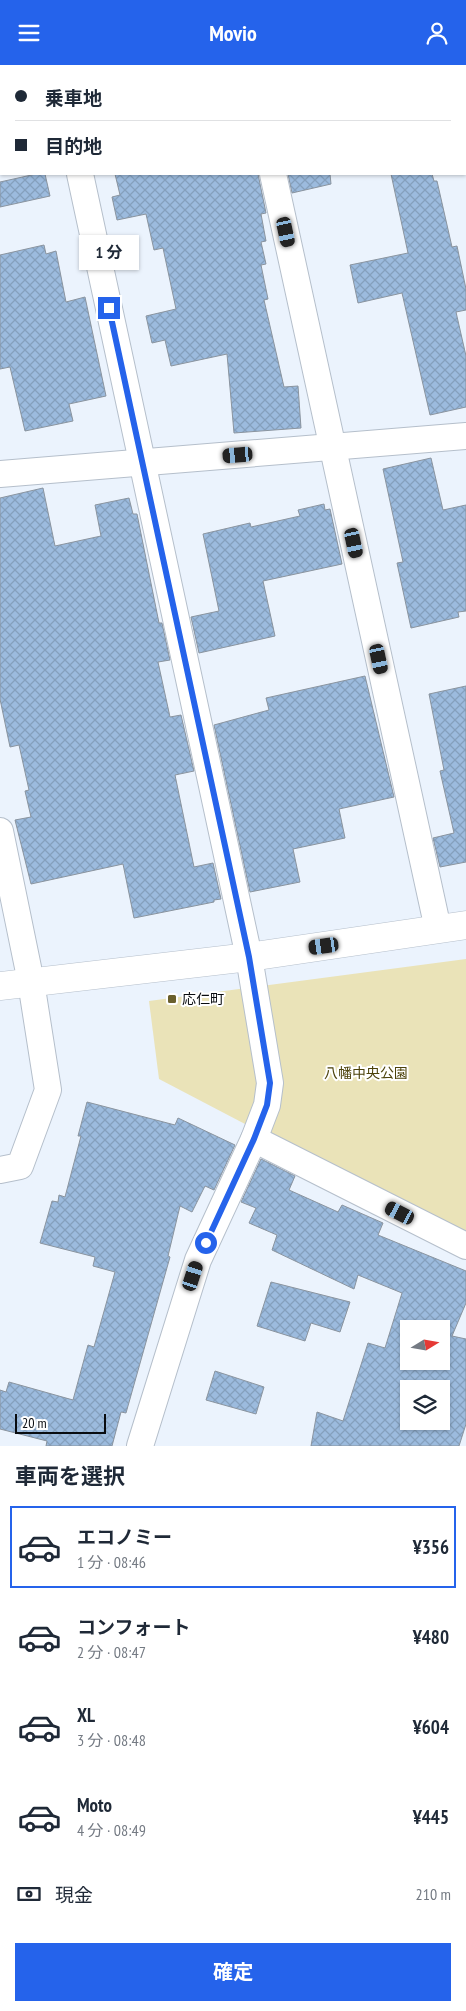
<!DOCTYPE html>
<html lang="ja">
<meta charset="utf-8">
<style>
:root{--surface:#fff;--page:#f6f6f7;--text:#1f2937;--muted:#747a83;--line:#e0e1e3;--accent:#2563eb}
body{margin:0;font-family:"PT Sans Narrow","Noto Sans JP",sans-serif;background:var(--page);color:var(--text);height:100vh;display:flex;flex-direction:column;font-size:19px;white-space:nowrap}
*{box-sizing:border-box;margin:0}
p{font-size:16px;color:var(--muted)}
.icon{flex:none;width:28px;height:28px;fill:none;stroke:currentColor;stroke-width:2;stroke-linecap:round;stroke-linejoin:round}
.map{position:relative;height:1381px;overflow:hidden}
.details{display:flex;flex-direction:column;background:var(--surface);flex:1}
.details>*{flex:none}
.guide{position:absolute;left:0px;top:0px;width:466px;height:110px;box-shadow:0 1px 4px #0004;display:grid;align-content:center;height:110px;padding:0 15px;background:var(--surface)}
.needle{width:32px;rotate:79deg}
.buttons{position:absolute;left:400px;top:1255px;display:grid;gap:10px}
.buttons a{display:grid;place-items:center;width:50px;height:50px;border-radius:0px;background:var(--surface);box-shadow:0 1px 4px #0004;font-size:25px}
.scale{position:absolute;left:15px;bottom:12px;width:91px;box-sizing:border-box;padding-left:5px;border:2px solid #090c10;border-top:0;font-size:14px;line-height:18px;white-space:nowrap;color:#090c10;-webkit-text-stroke:4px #fff;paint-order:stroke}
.end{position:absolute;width:22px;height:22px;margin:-11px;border:6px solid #2563eb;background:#fff;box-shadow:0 0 0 2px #fff}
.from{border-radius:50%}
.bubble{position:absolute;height:35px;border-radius:0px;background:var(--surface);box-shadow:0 1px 4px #0004;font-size:16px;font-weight:700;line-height:35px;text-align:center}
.car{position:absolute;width:15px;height:30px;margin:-15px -8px;border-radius:6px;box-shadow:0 0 4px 1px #0007;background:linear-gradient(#222 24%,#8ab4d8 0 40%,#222 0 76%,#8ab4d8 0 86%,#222 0)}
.guide b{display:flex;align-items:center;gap:18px;height:48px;font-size:19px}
.guide b+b{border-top:1px solid var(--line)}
.guide i{width:12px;height:12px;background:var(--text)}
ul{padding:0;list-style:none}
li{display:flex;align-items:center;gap:15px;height:82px;margin:0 10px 8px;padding:0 5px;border:2px solid transparent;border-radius:0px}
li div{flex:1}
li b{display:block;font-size:19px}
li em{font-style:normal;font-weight:700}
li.active{border-color:var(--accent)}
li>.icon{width:45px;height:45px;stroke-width:1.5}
h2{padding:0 15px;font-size:22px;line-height:60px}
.pay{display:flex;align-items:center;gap:12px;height:55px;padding:0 15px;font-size:19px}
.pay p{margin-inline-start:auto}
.action{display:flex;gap:10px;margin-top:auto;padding:10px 15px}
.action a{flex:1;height:58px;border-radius:0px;background:var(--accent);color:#fff;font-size:20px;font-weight:700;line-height:58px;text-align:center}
header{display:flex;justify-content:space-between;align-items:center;height:65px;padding:0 15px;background:var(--accent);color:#fff;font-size:22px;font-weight:700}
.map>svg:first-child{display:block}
</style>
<header><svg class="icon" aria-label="menu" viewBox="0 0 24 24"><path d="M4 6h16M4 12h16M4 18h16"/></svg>Movio<svg class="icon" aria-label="person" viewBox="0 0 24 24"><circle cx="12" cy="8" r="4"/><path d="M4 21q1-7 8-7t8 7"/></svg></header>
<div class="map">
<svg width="466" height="1381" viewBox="0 0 466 1381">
<defs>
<pattern id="building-cross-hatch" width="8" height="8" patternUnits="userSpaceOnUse" patternTransform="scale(1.25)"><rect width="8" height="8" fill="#9cbbde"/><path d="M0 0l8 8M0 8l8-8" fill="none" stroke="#85a0bd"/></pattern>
</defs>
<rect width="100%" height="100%" fill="#ebf3fd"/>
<!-- green -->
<polygon fill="#eae3b8" points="466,894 466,1170 293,1084 159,1014 149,936"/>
<!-- building -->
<g fill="url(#building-cross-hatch)" stroke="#8a949f" fill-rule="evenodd">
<polygon points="36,109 45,109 50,131 0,142 0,117"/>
<polygon points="115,109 258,109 266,148 261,149 266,176 261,177 266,199 261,200 268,234 264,235 284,322 298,321 301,363 234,368 227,289 171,301 165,275 152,278 146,251 176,244 163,183 154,185 146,149 117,155 112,132 120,130"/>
<polygon points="288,109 330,109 331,119 292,128"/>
<polygon points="391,109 432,109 434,116 437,116 452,182 457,181 466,224 466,245 456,247 466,291 466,342 430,350 402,228 358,238 350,200 408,188"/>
<polygon points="44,180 46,189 56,186 66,237 85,232 106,331 69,339 73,356 25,366 10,302 0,304 0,190"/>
<polygon points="431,393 443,445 466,440 466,546 458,547 459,552 411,563 397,498 403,497 383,404"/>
<polygon points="43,423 55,481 101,471 95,440 129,433 133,449 137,449 159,558 162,558 170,595 158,597 170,652 181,650 194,706 175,710 194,802 213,798 221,834 214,835 214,837 134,853 123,799 31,819 15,755 31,752 25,726 29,725 19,680 10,682 0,634 0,433"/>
<polygon points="324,439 325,445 330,444 342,499 263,516 275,571 199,588 191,552 219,546 203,469 250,458 251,462 300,451 298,445"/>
<polygon points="365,611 394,732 339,744 345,773 293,784 300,817 250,827 214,660 269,645 266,633"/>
<polygon points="466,621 466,797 440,802 433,773 454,768 440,706 444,705 429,629"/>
<polygon points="87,1037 175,1060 178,1053 235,1080 214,1125 205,1121 192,1147 180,1141 168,1191 170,1192 126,1348 121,1347 112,1381 46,1381 47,1376 0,1364 0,1325 6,1327 9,1317 73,1335 88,1280 94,1282 115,1207 93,1201 95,1192 40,1178 52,1136 58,1137 59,1130 65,1132 81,1071 78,1071"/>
<path d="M261,1094L295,1111L289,1125L338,1147L342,1140L383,1158L378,1170L466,1206V1238L452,1271L466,1274V1359L459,1381H311L317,1347L343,1356L368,1278L385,1283L402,1228L358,1210L354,1224L272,1185L277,1170L249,1158L256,1143L241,1137ZM409,1264H441V1296H409ZM409,1324H441V1356H409Z"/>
<polygon points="271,1217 350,1237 340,1267 311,1258 305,1276 257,1261"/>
<polygon points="215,1306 264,1322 256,1349 206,1335"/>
</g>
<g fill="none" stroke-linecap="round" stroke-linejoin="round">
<defs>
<g id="street">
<polyline points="56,0 56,1"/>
<polyline points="250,0 250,1"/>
<polyline points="449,0 449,1"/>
<polyline points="465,72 466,77"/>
<polyline points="80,109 249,892 270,1018 267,1040 254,1074 198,1195 140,1381"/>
<polyline points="273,109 438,864"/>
<polyline points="0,409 466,371"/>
<polyline points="0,766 31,917 48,1025 20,1101 0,1105"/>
<polyline points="254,1074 466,1181"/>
</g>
<polyline id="secondary" points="0,921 249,892 466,860"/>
</defs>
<!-- street casing -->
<use href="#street" stroke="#b5bfcb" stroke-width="28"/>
<!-- secondary casing -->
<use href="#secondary" stroke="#b5bfcb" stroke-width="29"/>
<!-- street -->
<use href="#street" stroke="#fff" stroke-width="26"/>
<!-- secondary -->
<use href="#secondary" stroke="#fff" stroke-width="28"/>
</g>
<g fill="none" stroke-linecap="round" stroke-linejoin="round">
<!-- route -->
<polyline stroke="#2563eb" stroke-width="6" points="109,243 249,892 270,1018 267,1040 254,1074 206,1178"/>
</g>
<!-- markers -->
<rect fill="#6a602d" stroke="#fff" stroke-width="2" x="167" y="929" width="10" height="10" rx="2.5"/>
<g text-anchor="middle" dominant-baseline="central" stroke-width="4" stroke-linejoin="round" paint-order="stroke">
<!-- poi labels -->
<g font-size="14" fill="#090c10" stroke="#fff" text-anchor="start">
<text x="182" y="934">応仁町</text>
</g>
<!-- park labels -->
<g font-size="14" fill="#4c420b" stroke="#fff">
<text x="366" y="1008">八幡中央公園</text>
</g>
</g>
</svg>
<div class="buttons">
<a><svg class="needle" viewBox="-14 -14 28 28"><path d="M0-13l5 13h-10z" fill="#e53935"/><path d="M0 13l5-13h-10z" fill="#747a83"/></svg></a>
<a><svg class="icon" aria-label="layers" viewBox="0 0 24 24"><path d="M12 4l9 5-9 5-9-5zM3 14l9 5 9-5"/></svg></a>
</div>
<div class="scale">20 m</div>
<i class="end from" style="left:206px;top:1178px"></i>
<i class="end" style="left:109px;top:243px"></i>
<div class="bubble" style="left:79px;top:170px;width:60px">1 分</div>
<i class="car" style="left:286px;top:167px;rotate:168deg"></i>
<i class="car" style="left:238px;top:390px;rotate:265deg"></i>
<i class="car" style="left:354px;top:478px;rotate:168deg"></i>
<i class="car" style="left:379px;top:594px;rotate:168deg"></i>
<i class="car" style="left:324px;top:881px;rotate:262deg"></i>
<i class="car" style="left:400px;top:1148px;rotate:297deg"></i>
<i class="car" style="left:193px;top:1211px;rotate:18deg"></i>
<div class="guide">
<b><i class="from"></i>乗車地</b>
<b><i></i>目的地</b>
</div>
</div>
<section class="details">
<h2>車両を選択</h2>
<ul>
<li class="active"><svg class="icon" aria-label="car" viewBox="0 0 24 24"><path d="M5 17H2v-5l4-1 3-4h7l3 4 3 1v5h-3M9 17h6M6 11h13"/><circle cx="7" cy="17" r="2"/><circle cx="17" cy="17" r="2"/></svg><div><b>エコノミー</b><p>1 分 · 08:46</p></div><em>¥356</em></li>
<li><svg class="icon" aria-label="car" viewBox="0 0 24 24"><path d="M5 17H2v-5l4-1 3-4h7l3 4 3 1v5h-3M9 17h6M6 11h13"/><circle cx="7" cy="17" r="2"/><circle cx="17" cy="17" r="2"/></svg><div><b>コンフォート</b><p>2 分 · 08:47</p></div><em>¥480</em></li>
<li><svg class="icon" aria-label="car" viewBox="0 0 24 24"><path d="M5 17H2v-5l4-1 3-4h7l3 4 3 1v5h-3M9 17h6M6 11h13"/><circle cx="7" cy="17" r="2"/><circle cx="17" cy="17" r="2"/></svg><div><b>XL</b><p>3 分 · 08:48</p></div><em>¥604</em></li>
<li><svg class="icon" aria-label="car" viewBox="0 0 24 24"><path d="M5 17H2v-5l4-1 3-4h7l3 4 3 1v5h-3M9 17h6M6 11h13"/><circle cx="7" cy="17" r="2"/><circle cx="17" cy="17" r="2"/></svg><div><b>Moto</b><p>4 分 · 08:49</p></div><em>¥445</em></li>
</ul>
<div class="pay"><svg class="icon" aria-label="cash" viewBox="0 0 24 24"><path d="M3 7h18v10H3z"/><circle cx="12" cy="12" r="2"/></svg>現金<p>210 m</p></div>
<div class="action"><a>確定</a></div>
</section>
